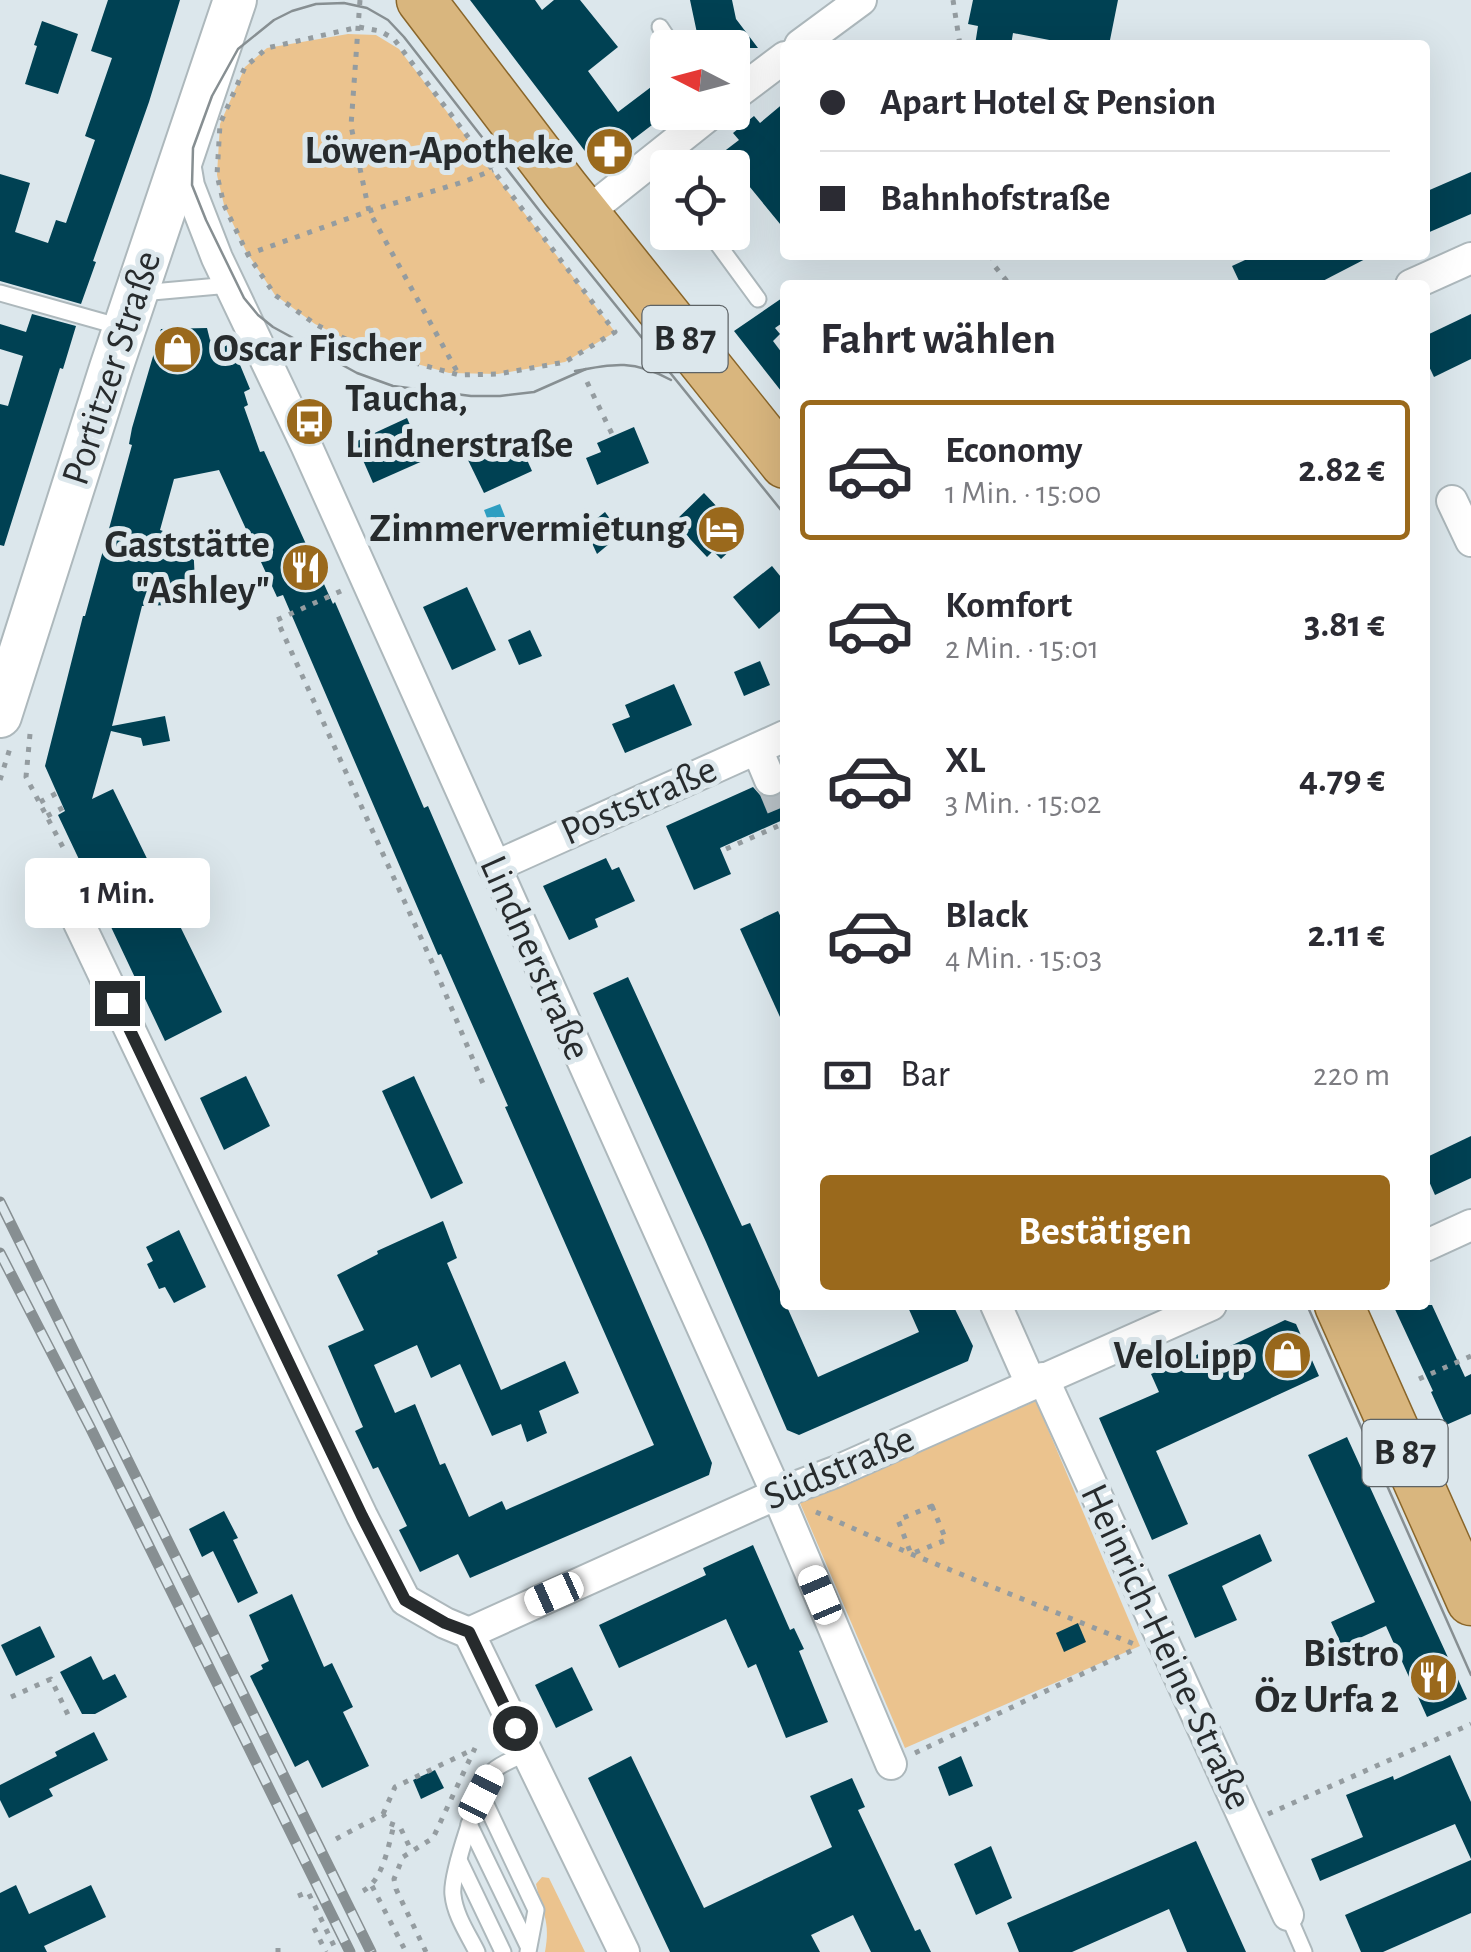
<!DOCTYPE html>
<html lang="de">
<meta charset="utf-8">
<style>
:root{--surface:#fff;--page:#f2f2f3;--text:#2b2b33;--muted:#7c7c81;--line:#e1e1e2;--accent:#9a691c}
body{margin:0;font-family:"Alegreya Sans",sans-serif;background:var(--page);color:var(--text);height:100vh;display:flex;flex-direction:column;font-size:38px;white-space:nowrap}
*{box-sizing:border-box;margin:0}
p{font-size:32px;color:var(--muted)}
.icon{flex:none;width:55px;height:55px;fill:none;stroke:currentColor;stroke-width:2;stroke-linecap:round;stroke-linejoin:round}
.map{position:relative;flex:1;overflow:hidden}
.panel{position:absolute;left:780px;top:280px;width:650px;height:1030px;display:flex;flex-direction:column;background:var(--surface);border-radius:10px;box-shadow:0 10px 40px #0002}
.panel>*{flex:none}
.hud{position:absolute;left:780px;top:40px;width:650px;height:220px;border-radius:10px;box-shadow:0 10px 40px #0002;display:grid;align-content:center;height:220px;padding:0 40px;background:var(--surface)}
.needle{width:65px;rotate:276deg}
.controls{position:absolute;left:650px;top:30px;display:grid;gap:20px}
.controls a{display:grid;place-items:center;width:100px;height:100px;border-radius:10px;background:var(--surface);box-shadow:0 10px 40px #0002;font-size:50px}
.end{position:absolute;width:45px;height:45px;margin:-22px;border:12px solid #272b2d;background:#fff;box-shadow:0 0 0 5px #fff}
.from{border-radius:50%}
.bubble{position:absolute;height:70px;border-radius:10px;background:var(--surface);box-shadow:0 10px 40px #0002;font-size:32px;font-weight:600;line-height:70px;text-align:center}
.car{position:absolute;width:30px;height:60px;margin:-30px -15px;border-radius:12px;box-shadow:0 0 8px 2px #0007;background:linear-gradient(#fff 24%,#345 0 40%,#fff 0 76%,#345 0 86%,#fff 0)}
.hud b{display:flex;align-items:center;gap:35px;height:95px;font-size:38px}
.hud b+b{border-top:2px solid var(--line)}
.hud i{width:25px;height:25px;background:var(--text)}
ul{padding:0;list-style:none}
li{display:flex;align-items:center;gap:30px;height:140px;margin:0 20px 15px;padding:0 20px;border:5px solid transparent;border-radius:10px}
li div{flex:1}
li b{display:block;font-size:38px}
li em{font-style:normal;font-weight:600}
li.current{border-color:var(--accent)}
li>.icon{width:90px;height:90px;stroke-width:1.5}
h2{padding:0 40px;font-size:45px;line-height:120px}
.pay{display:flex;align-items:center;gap:25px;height:110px;padding:0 40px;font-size:38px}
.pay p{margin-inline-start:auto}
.primary-button{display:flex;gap:20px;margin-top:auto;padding:20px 40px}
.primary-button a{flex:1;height:115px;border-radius:10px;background:var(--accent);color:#fff;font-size:40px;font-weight:600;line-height:115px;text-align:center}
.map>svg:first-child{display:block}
</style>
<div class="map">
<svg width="1471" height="1952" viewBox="0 0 1471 1952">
<rect width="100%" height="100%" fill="#dce7ec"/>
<!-- green -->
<g fill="#ebc38e">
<polygon points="348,34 376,35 399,49 615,332 565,362 498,374 449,373 368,350 315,324 275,295 246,251 224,205 217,175 220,124 245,67 267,48"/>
<polygon points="1036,1401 1140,1646 905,1748 800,1503"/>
<path d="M542,1877L549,1878L585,1952H545C551,1922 542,1911 536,1884Z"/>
</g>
<!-- water -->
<polygon fill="#2e9ec1" points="500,504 509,527 493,534 484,510"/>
<!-- building -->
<g fill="#004153">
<polygon points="108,0 180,0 149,102 93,261 96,262 81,304 0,281 0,174 30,183 15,232 48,243 56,220 66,223 95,140 85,136 112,58 91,51"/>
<polygon points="470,0 535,0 542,10 554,0 580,0 618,47 588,71 618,112 659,81 668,93 668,108 663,112 669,112 597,167"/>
<polygon points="690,0 732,0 736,19 758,48 708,48 697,33"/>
<polygon points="973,0 1118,0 1109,45 1075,45 1013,33 1011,45 975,45 978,26 968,24"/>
<polygon points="42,21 78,34 58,94 25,84 37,46 34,45"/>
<polygon points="785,102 785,230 722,153 739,140 733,133 754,116 760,123"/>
<polygon points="1471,172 1471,214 1425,234 1425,192"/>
<polygon points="1256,255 1373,255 1315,285 1241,285 1232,266"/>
<polygon points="785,296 785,321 775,328 780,334 773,341 785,357 785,396 734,331"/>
<polygon points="32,314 76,326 63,369 60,368 4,546 0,545 0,404 8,406 23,356 0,349 0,324 26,332"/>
<polygon points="1471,314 1471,359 1434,377 1425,358 1425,336"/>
<polygon points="207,328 210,340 216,337 220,349 231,343 250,389 244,392 248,405 244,407 260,452 264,451 333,604 335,602 424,808 428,806 712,1463 709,1475 470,1578 458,1554 420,1572 399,1530 407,1526 378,1467 373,1469 355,1431 363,1427 328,1346 364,1330 337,1275 378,1254 377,1251 443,1221 457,1258 447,1263 501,1390 565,1361 579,1393 539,1411 547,1433 527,1442 521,1424 492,1436 460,1364 431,1378 417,1345 374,1365 395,1413 415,1404 440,1465 445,1463 469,1517 502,1501 506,1510 654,1445 505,1107 508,1106 441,954 438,955 283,595 277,597 219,470 174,479 160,530 193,541 196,604 142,606 112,726 165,716 170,741 143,746 141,738 111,731 92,799 113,789 222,1012 165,1041 58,815 65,811 45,766 83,616 85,616 132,445 129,444 132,428 161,329"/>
<polygon points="407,418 425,460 373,483 355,442"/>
<polygon points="634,427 649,463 597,485 586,458 601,452 597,443"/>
<polygon points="516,435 532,471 484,493 467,458"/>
<polygon points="704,493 739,530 729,539 735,546 721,559 713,551 707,557 674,522"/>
<polygon points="605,512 621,534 597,554 585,528"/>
<polygon points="772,566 785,582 785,607 759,629 733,597"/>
<polygon points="467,587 496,650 452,670 423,607"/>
<polygon points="530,630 542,656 519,665 508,640"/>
<polygon points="760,661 770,685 744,696 734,672"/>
<polygon points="674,684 692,725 625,753 612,724 630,717 625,705"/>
<polygon points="753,787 760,795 769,799 778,797 785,791 785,819 720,848 731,874 694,890 666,826"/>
<polygon points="606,858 612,870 619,867 635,901 595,919 598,927 569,940 543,886"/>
<polygon points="778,911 785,926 785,1028 740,929"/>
<polygon points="628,977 742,1226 750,1223 818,1377 919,1332 907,1305 953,1305 973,1346 968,1361 799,1435 787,1430 706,1242 593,993"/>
<polygon points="246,1076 270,1126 224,1150 200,1098"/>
<polygon points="414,1076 463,1183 431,1199 382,1091"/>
<polygon points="1471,1136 1471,1178 1435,1195 1425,1172 1425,1158"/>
<polygon points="179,1230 206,1287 174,1303 165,1287 159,1289 147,1264 153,1261 146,1247"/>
<polygon points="1393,1305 1432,1305 1465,1377 1471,1374 1471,1414 1446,1425 1431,1392 1433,1391"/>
<polygon points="1285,1320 1296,1324 1319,1376 1156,1451 1188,1524 1152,1540 1099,1418 1159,1392 1151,1374 1220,1345 1222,1350"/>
<polygon points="1347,1437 1467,1699 1427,1717 1386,1626 1342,1646 1331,1622 1375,1602 1308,1455"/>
<polygon points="224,1511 238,1538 233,1540 258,1593 238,1603 213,1551 202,1557 189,1529"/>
<polygon points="1260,1534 1272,1561 1222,1586 1237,1620 1195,1638 1168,1575"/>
<polygon points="753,1545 790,1630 794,1628 804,1649 799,1651 828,1722 786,1738 756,1664 748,1668 726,1619 619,1668 599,1625 706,1575 703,1568"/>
<polygon points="292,1594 324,1667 332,1663 353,1707 343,1712 369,1766 322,1788 308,1760 295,1767 250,1676 263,1669 261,1665 269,1661 249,1615"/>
<polygon points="1078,1623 1086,1642 1064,1652 1056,1633"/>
<polygon points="40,1626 55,1657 16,1676 1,1645"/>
<polygon points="91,1656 103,1680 115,1674 127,1697 95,1714 82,1714 60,1672"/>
<polygon points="572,1667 593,1710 556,1728 535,1685"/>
<polygon points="94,1732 108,1760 49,1789 53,1796 9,1818 0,1800 0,1785 57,1756 55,1752"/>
<polygon points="1450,1755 1471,1802 1471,1859 1455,1824 1320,1881 1311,1859 1363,1837 1346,1795 1393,1776 1394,1780"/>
<polygon points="631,1756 704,1908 832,1847 810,1796 852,1778 865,1807 858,1810 915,1931 920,1929 931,1952 871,1952 853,1915 811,1935 820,1952 670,1952 588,1778"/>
<polygon points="961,1756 973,1786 949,1796 938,1767"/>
<polygon points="435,1770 444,1788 421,1799 413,1780"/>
<polygon points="1196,1841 1246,1952 1187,1952 1169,1909 1072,1952 1019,1952 1007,1923"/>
<polygon points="991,1846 1012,1898 976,1915 954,1864"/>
<polygon points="1471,1860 1471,1913 1383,1952 1361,1952 1345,1915"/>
<polygon points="16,1885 29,1914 91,1885 106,1917 44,1946 47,1952 0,1952 0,1893"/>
</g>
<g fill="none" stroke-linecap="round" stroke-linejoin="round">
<!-- minor-tunnel -->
<polyline stroke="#b8c1c6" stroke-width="30" stroke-dasharray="30 15" stroke-linecap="butt" points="770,780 785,816"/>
<defs>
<g id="service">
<polyline points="660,27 674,48"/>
<polyline points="709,232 758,299"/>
<polyline points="0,293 121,327"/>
<polyline points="141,293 230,285"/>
<polyline points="481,1794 536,1910 528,1952"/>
<polyline points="469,1824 528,1946"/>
<polyline points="459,1860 503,1952"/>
<polyline points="1288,1915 1304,1952"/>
<path d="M477,1952C468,1934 455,1915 453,1895C450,1877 480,1785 493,1771C501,1763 517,1758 527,1753"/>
</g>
<g id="minor">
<polyline points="800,45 861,0"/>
<polyline points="732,97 785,57"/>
<polyline points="184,157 189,186 217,258 307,447 777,1494 891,1764"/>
<polyline points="585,214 713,112"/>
<polyline points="1411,285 1471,258"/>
<polyline points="1452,501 1471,541"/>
<polyline points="757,749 770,780"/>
<polyline points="494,867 785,736"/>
<polyline points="68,900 362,1516 405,1600 445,1623 469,1633"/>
<polyline points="1425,1246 1471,1225"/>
<polyline points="996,1305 1031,1384"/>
<polyline points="1043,1378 1288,1915"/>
<polyline points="469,1633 777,1494 835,1472 1211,1305"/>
<polyline points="469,1633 624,1952"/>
</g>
<polyline id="secondary" points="0,716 111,368 235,0"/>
<g id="primary">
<polyline points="421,0 565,189 785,464"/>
<polyline points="1339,1305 1471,1601"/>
</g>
</defs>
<!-- service casing -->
<use href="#service" stroke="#adb8bc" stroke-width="19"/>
<!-- minor casing -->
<use href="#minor" stroke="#adb8bc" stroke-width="34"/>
<!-- secondary casing -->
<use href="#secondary" stroke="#adb8bc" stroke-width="46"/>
<!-- primary casing -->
<use href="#primary" stroke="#8a662a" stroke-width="51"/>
<!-- path -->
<g stroke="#949ca0" stroke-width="5" stroke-dasharray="5 8" stroke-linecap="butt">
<polyline points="360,0 351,126 369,211 459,375"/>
<polyline points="953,0 960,45"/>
<polygon points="359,27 380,31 394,39 615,332 565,362 498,374 459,375 368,350 315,324 275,295 248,255 224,205 217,175 220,124 245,67 267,48"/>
<polyline points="246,255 369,211 466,181 493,170"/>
<polyline points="992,255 993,264 1010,285"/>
<polyline points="587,382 613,436"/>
<polyline points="341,591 277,620 436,971 484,1086"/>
<polyline points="30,734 26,777 66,853"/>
<polyline points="0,780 11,745"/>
<polyline points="40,802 57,793"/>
<polyline points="47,816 66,806"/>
<polyline points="726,849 778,826"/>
<polyline points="1419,1379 1471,1356"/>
<polygon points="932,1506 946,1540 911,1554 898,1520"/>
<polyline points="816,1512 911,1554 1134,1644"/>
<polyline points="11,1697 51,1679 71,1721"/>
<polyline points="915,1753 1135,1649"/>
<polyline points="383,1814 395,1787 472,1750"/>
<polyline points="1268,1814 1471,1724"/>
<polyline points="336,1839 383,1814 389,1823 400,1827 412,1852"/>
<polyline points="372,1886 406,1952"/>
<path d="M363,1891C383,1880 388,1847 394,1825"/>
<polyline points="298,1896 308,1892 337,1952"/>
<polyline points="314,1928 326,1952"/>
<polyline points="278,1948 278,1952"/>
<polyline points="426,1952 396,1889 394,1879 403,1857 433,1838 475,1748"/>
</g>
<!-- service -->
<use href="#service" stroke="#fff" stroke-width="15"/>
<!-- minor -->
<use href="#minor" stroke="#fff" stroke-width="30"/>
<!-- secondary -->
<use href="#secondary" stroke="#fff" stroke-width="42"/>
<!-- primary -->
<use href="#primary" stroke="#d9b67e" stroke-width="48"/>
<!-- tram -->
<g stroke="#878f92" stroke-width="2.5">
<polyline points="586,369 534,392 500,396 471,396 393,386 357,373 273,327 258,315 244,298 206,220 192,185 193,148 212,96 238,49 274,20 292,11 316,4 344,3 367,8 388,20 404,37 542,214 785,515"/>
<path d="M575,371C615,363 634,360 671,380"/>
<polyline points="1307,1305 1471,1675"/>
</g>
<defs>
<g id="rail">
<polyline points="0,1202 371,1952"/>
<polyline points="0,1253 90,1427 350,1952"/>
</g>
</defs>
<!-- rail casing -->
<use href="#rail" stroke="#878f92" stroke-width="11"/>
<!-- rail -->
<use href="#rail" stroke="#dce7ec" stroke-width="8" stroke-dasharray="22" stroke-linecap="butt"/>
</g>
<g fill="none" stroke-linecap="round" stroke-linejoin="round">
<!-- route -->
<polyline stroke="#272b2d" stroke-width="12" points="117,1003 362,1516 405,1600 445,1623 469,1632 515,1728"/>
</g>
<!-- icons -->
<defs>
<symbol id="pharmacy-disc" viewBox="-11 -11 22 22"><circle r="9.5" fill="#9a691c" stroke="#dce7ec"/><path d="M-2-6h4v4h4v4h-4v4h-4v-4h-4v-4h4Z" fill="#fff"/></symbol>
<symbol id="shop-disc" viewBox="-11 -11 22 22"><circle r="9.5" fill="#9a691c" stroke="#dce7ec"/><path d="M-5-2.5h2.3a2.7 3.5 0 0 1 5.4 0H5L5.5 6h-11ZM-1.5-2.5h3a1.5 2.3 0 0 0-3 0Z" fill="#fff"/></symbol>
<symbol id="bus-disc" viewBox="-11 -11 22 22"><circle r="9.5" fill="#9a691c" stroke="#dce7ec"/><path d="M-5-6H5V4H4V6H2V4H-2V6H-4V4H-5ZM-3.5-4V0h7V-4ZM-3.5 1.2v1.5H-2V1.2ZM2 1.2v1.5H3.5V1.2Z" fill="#fff"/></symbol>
<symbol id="hotel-disc" viewBox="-11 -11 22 22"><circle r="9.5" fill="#9a691c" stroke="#dce7ec"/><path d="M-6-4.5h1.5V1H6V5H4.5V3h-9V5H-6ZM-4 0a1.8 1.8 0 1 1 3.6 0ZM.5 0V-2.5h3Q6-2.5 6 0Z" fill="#fff"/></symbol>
<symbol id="restaurant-disc" viewBox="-11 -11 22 22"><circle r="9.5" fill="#9a691c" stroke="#dce7ec"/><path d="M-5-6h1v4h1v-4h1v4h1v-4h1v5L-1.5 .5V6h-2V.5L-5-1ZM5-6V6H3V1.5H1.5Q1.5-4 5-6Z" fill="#fff"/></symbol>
</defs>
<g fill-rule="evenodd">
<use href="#pharmacy-disc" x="582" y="124" width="55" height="55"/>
<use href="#shop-disc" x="150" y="322" width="55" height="55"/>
<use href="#bus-disc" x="282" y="394" width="55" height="55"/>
<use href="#hotel-disc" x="694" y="502" width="55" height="55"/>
<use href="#restaurant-disc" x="278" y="540" width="55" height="55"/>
<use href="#shop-disc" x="1260" y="1328" width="55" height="55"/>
<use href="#restaurant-disc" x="1406" y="1650" width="55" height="55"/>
</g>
<g text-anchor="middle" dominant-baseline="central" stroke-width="10" stroke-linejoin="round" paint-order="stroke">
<!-- shield labels -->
<g fill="#dce7ec" stroke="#5d6366" stroke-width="2.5">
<rect x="642.5" y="306" width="85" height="66" rx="8"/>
<rect x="1362.5" y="1420" width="85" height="66" rx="8"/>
</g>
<g font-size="38" font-weight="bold" fill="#272b2d">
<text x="685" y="339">B 87</text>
<text x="1405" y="1453">B 87</text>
</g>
<!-- poi labels -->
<g font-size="40" font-weight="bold" fill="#272b2d" stroke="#dce7ec" text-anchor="end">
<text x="574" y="151">Löwen-Apotheke</text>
<text x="213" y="349" text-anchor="start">Oscar Fischer</text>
<text x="345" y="399" text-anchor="start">Taucha,<tspan x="345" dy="46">Lindnerstraße</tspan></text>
<text x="686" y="529">Zimmervermietung</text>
<text x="270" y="545">Gaststätte<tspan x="270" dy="46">"Ashley"</tspan></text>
<text x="1252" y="1356">VeloLipp</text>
<text x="1399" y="1654">Bistro<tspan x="1399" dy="46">Öz Urfa 2</tspan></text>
</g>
<!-- street labels -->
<g font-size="40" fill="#272b2d" stroke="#dce7ec">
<text transform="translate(112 368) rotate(-72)">Portitzer Straße</text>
<text transform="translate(639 801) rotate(-24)">Poststraße</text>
<text transform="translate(535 958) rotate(66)">Lindnerstraße</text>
<text transform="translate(839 1468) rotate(-23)">Südstraße</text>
<text transform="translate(1166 1647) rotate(65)">Heinrich-Heine-Straße</text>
</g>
</g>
</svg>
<div class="controls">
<a><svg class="needle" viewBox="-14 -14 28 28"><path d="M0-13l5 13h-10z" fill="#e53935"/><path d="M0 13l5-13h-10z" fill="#7c7c81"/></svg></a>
<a><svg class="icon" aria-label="locate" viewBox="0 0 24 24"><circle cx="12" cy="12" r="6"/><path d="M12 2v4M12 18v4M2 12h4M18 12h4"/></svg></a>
</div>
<i class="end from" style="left:515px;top:1728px"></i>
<i class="end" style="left:117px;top:1003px"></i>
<div class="bubble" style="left:25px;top:858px;width:185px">1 Min.</div>
<i class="car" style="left:554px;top:1594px;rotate:246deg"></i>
<i class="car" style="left:820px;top:1595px;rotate:337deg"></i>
<i class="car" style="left:481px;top:1794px;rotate:27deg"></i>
<div class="hud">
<b><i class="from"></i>Apart Hotel &amp; Pension</b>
<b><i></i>Bahnhofstraße</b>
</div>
<section class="panel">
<h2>Fahrt wählen</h2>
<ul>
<li class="current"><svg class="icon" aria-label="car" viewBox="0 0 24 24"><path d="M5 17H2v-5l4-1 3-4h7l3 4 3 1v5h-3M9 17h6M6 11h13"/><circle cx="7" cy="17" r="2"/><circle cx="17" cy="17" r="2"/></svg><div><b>Economy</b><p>1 Min. · 15:00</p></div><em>2.82 €</em></li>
<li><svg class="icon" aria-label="car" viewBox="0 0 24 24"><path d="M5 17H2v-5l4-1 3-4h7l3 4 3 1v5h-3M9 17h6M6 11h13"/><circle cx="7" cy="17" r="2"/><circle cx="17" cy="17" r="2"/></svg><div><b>Komfort</b><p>2 Min. · 15:01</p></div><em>3.81 €</em></li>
<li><svg class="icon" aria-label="car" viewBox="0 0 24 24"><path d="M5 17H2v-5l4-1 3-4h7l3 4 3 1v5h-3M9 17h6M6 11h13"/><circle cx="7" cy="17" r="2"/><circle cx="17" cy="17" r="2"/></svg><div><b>XL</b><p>3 Min. · 15:02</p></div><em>4.79 €</em></li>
<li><svg class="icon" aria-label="car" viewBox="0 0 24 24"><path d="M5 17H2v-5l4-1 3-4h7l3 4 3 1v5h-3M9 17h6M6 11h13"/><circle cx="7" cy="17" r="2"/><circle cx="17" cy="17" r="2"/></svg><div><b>Black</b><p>4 Min. · 15:03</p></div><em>2.11 €</em></li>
</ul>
<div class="pay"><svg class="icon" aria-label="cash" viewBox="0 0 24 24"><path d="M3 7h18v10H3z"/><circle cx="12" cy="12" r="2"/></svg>Bar<p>220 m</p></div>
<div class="primary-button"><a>Bestätigen</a></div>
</section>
</div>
